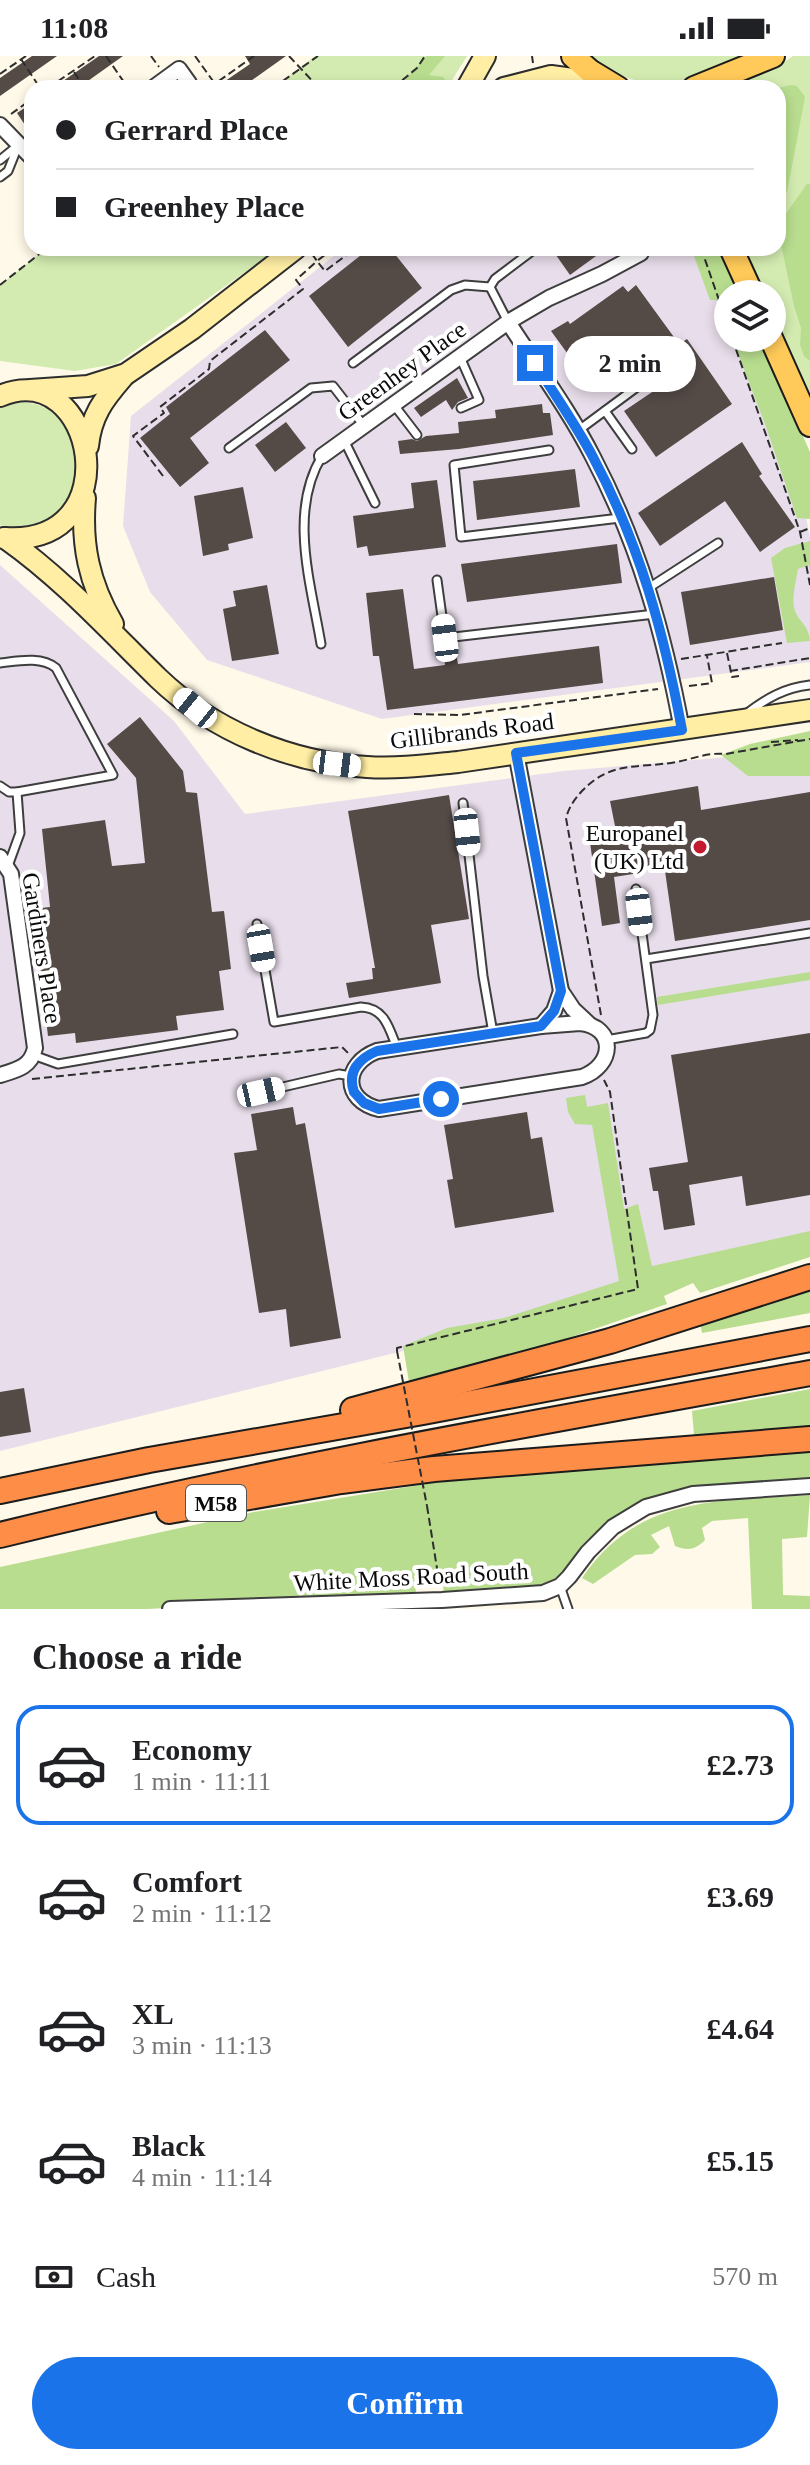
<!DOCTYPE html>
<meta charset="utf-8">
<style>
:root{--surface:#fff;--page:#f6f6f6;--text:#202124;--muted:#757577;--line:#e0e0e0;--accent:#1a73e8}
body{margin:0;font-family:"Times New Roman",serif;background:var(--page);color:var(--text);height:100vh;display:flex;flex-direction:column;font-size:30px;white-space:nowrap}
*{box-sizing:border-box;margin:0}
p{font-size:26px;color:var(--muted)}
.icon{flex:none;width:44px;height:44px;fill:none;stroke:currentColor;stroke-width:2;stroke-linecap:round;stroke-linejoin:round}
.map{position:relative;height:1553px;overflow:hidden}
.panel{display:flex;flex-direction:column;background:var(--surface);flex:1}
.panel>*{flex:none}
.banner{position:absolute;left:24px;top:24px;width:762px;height:176px;border-radius:24px;box-shadow:0 4px 12px #0003;display:grid;align-content:center;height:176px;padding:0 32px;background:var(--surface)}
.controls{position:absolute;left:714px;top:224px;display:grid;gap:16px}
.controls a{display:grid;place-items:center;width:72px;height:72px;border-radius:50%;background:var(--surface);box-shadow:0 4px 12px #0003;font-size:40px}
.end{position:absolute;width:36px;height:36px;margin:-18px;border:10px solid #1a73e8;background:#fff;box-shadow:0 0 0 4px #fff}
.from{border-radius:50%}
.bubble{position:absolute;height:56px;border-radius:28px;background:var(--surface);box-shadow:0 4px 12px #0003;font-size:26px;font-weight:700;line-height:56px;text-align:center}
.car{position:absolute;width:24px;height:48px;margin:-24px -12px;border-radius:10px;box-shadow:0 0 6px 2px #0007;background:linear-gradient(#fff 24%,#345 0 40%,#fff 0 76%,#345 0 86%,#fff 0)}
.banner b{display:flex;align-items:center;gap:28px;height:76px;font-size:30px}
.banner b+b{border-top:2px solid var(--line)}
.banner i{width:20px;height:20px;background:var(--text)}
ul{padding:0;list-style:none}
li{display:flex;align-items:center;gap:24px;height:120px;margin:0 16px 12px;padding:0 16px;border:4px solid transparent;border-radius:24px}
li div{flex:1}
li b{display:block;font-size:30px}
li em{font-style:normal;font-weight:700}
li.on{border-color:var(--accent)}
li>.icon{width:72px;height:72px;stroke-width:1.5}
h2{padding:0 32px;font-size:36px;line-height:96px}
.pay{display:flex;align-items:center;gap:20px;height:88px;padding:0 32px;font-size:30px}
.pay p{margin-inline-start:auto}
.cta{display:flex;gap:16px;margin-top:auto;padding:16px 32px}
.cta a{flex:1;height:92px;border-radius:48px;background:var(--accent);color:#fff;font-size:32px;font-weight:700;line-height:92px;text-align:center}
.status{display:flex;justify-content:space-between;align-items:center;height:56px;padding:0 40px;background:var(--surface);direction:ltr}
.status svg{height:22px;fill:currentColor}
.map>svg:first-child{display:block}
</style>
<div class="status"><b>11:08</b><svg viewBox="0 0 49 12"><path d="M0 12V9h3v3zM5 12V6h3v6zM10 12V3h3v9zM15 12V0h3v12zM26 1h20v11H26zM47 4h2v5h-2z"/></svg></div>
<div class="map">
<svg width="810" height="1553" viewBox="0 0 810 1553">
<rect width="100%" height="100%" fill="#fff9e9"/>
<!-- industrial -->
<g fill="#e8deeb">
<polygon points="344,192 708,192 728,242 728,282 744,282 799,420 810,483 810,606 382,663 207,604 150,536 123,470 131,360"/>
<polygon points="0,509 174,665 245,758 563,715 810,694 810,1179 455,1282 0,1395"/>
</g>
<!-- green -->
<g fill="#d3ebb0">
<polygon points="315,0 467,0 447,32 273,32"/>
<path d="M587,0H750C685,26 651,45 587,0Z"/>
<polygon points="793,0 810,0 810,344 772,257 772,238 764,238 743,192 778,192 778,32 726,32 775,12"/>
<polygon points="47,192 279,192 116,308 75,315 0,305 0,229"/>
<path d="M22,346C105,351 90,491 0,469V350Z"/>
</g>
<!-- forest -->
<g fill="#b8dd8f">
<polygon points="427,0 445,0 429,19 443,21 450,32 397,32"/>
<polygon points="791,29 797,30 805,41 787,136 778,141 778,32"/>
<polygon points="807,128 810,128 810,305 804,300 800,289 801,272 794,250 781,188 781,172 785,159"/>
<polygon points="691,192 720,192 740,238 728,238 728,272 717,244 710,244"/>
<polygon points="732,282 760,282 810,396 810,463 797,462 765,368"/>
<path d="M810,485V516L809,509L798,513C796,526 791,542 795,555C800,567 809,570 810,585L787,587L771,502L785,492Z"/>
<polygon points="810,675 810,720 748,720 721,699 750,688"/>
<polygon points="810,916 810,924 658,949 657,941"/>
<polygon points="585,1039 587,1051 608,1047 624,1153 638,1148 652,1210 810,1175 810,1201 700,1237 693,1227 664,1240 667,1248 516,1300 409,1326 403,1290 447,1272 504,1262 619,1225 592,1069 575,1068 568,1056 566,1042"/>
<polygon points="810,1227 810,1257 702,1277 700,1266"/>
<polygon points="810,1333 810,1370 694,1379 692,1355"/>
<polygon points="810,1394 810,1424 649,1447 554,1527 543,1532 444,1537 441,1513 414,1520 416,1537 148,1553 0,1553 0,1511 254,1456 469,1421"/>
<path d="M810,1439L807,1481L782,1483L783,1539L810,1540V1553H752L748,1462L712,1465L702,1472L705,1484C695,1494 688,1495 675,1490L669,1470L651,1479L660,1491L652,1498L635,1499L593,1528L582,1522C639,1438 719,1446 810,1439Z"/>
</g>
<!-- building -->
<g fill="#544b47">
<polygon points="32,0 57,0 0,40 0,22"/>
<polygon points="99,0 123,0 78,32 53,32"/>
<polygon points="245,0 286,0 241,32 215,32 250,8"/>
<polygon points="32,47 32,64 25,69 17,57"/>
<polygon points="370,192 390,192 422,232 348,291 309,240"/>
<polygon points="551,192 607,192 570,219"/>
<polygon points="636,229 679,288 687,283 732,348 656,401 624,355 670,324 646,292 589,327 551,275 568,265 570,268 623,230 628,236"/>
<polygon points="265,274 290,304 190,382 209,407 180,431 140,382 170,358 166,351"/>
<polygon points="457,322 468,342 458,346 452,354 446,344 421,361 414,352"/>
<polygon points="542,348 543,357 550,357 553,379 459,393 400,398 398,385 412,383 417,385 426,380 459,377 458,366 496,362 495,354"/>
<polygon points="286,366 306,392 275,416 255,389"/>
<polygon points="742,386 762,418 759,420 795,471 760,496 725,445 660,490 638,457"/>
<polygon points="575,413 580,451 477,464 473,425"/>
<polygon points="437,424 446,491 369,500 367,490 357,492 353,460 414,452 411,427"/>
<polygon points="243,431 253,482 228,488 229,494 203,500 194,440"/>
<polygon points="617,488 622,527 467,546 461,508"/>
<polygon points="774,521 783,574 690,589 681,536"/>
<polygon points="267,529 279,598 232,605 223,553 236,550 233,535"/>
<polygon points="403,533 414,613 445,609 443,592 455,591 458,608 599,590 603,627 387,654 379,600 373,600 366,537"/>
<polygon points="140,661 183,715 186,736 197,737 212,856 224,855 231,913 219,915 224,954 176,960 178,974 76,987 75,977 48,980 34,861 42,860 41,852 50,851 42,773 105,764 112,810 145,807 136,722 107,688"/>
<polygon points="698,730 701,754 810,736 810,864 675,885 664,808 633,812 633,818 614,821 620,867 602,870 588,773 615,770 610,745"/>
<polygon points="449,739 469,863 431,869 441,927 349,942 346,927 373,923 372,912 375,912 348,755"/>
<polygon points="810,977 810,1139 746,1150 742,1120 689,1129 695,1169 664,1174 658,1135 653,1135 649,1112 688,1106 671,999"/>
<polygon points="293,1051 296,1069 305,1067 341,1282 290,1291 286,1253 259,1257 234,1097 257,1094 251,1058"/>
<polygon points="527,1056 531,1083 542,1081 554,1156 455,1172 447,1124 453,1123 444,1069"/>
<polygon points="24,1332 31,1376 0,1381 0,1336"/>
</g>
<g fill="none" stroke-linecap="round" stroke-linejoin="round">
<defs>
<g id="lane">
<polyline points="0,104 16,91"/>
<polyline points="0,121 8,115 18,90"/>
<polyline points="508,266 490,231 495,223 536,192"/>
<polyline points="460,301 479,344 461,352"/>
<polyline points="353,307 451,234 465,229 490,231"/>
<polyline points="394,349 417,379"/>
<polyline points="605,355 632,393"/>
<polyline points="579,374 637,331"/>
<polyline points="344,384 375,447"/>
<polyline points="229,392 311,332 333,330 364,370"/>
<polyline points="549,394 454,409 461,481 620,462"/>
<polyline points="437,524 445,582 655,558"/>
<polyline points="647,533 718,487"/>
<path d="M321,588C311,528 288,456 322,400"/>
<path d="M0,607C18,605 41,600 56,612L113,719L17,736H9L0,730"/>
<path d="M746,658C767,642 784,632 810,629"/>
<polyline points="463,747 483,920 493,977"/>
<polyline points="8,810 20,777 17,736"/>
<path d="M257,868L274,966L361,951C385,952 389,972 397,992"/>
<polyline points="646,903 810,877"/>
<polyline points="606,984 646,977 650,974 653,959 636,833"/>
<polyline points="33,999 58,1008 233,978"/>
<polyline points="261,1036 339,1018 351,1020"/>
<polyline points="560,1530 568,1553"/>
</g>
<g id="street">
<polyline points="153,32 179,13 189,27"/>
<polyline points="0,69 32,102"/>
<path d="M508,266C537,311 569,354 593,401C639,489 664,577 682,674"/>
<polyline points="322,400 508,266 549,242 602,218 641,197"/>
<polyline points="516,697 561,935 573,953 589,968"/>
<path d="M0,801L11,818L35,992C31,1011 17,1014 0,1019"/>
<path d="M580,967C617,971 614,1010 582,1021L379,1053C342,1044 343,1008 377,995L541,970Z"/>
<polyline points="541,970 554,955 561,935"/>
<polyline points="170,1553 442,1544 543,1537 560,1530 569,1521 588,1496 613,1471 646,1451 693,1438 810,1430"/>
</g>
<g id="secondary">
<polyline points="467,32 485,0"/>
<polyline points="504,32 551,20 609,28"/>
<polyline points="30,334 88,330 126,318 192,273 296,192"/>
<path d="M0,340C95,299 132,491 4,482"/>
<path d="M88,390C91,360 103,344 123,321"/>
<path d="M85,442C81,489 89,527 113,568"/>
<path d="M5,482C62,522 109,574 158,622C213,675 291,707 367,711C398,713 428,709 458,706L810,654"/>
</g>
<g id="primary">
<polyline points="573,0 590,15 618,32"/>
<polyline points="694,32 773,0"/>
<polyline points="731,192 752,238"/>
<polyline points="771,282 810,369"/>
</g>
<g id="highway">
<polyline points="353,1354 610,1285 810,1221"/>
<polyline points="0,1435 149,1404 423,1356 810,1283"/>
<polyline points="169,1455 341,1425 434,1413 810,1383"/>
<path d="M0,1479C268,1413 539,1366 810,1317"/>
</g>
</defs>
<!-- lane casing -->
<use href="#lane" stroke="#3e3e3e" stroke-width="11"/>
<!-- street casing -->
<use href="#street" stroke="#3e3e3e" stroke-width="18"/>
<!-- secondary casing -->
<use href="#secondary" stroke="#2d2d2d" stroke-width="24"/>
<!-- primary casing -->
<use href="#primary" stroke="#1c1c1c" stroke-width="26"/>
<!-- highway casing -->
<use href="#highway" stroke="#1c1c1c" stroke-width="28"/>
<!-- path -->
<g stroke="#2d2d2d" stroke-width="2" stroke-dasharray="8 4" stroke-linecap="butt">
<polyline points="106,0 128,32"/>
<polyline points="151,0 159,11"/>
<polyline points="195,0 218,32"/>
<polyline points="289,0 319,32"/>
<polyline points="532,0 533,7"/>
<polyline points="21,3 40,32"/>
<polyline points="74,16 85,32"/>
<polyline points="0,18 26,0"/>
<polyline points="48,32 95,0"/>
<polyline points="209,32 254,0"/>
<polyline points="273,32 318,0"/>
<polyline points="393,32 417,12 425,0"/>
<polyline points="11,58 32,43"/>
<polyline points="111,192 125,195 133,192"/>
<polyline points="334,192 317,205 325,215 356,192"/>
<polyline points="701,192 728,270"/>
<polyline points="0,229 47,192"/>
<polyline points="732,282 800,476 810,529"/>
<polyline points="163,420 133,380 164,357 160,351 209,313 210,305 303,233 296,224 317,205 312,198 320,192"/>
<polyline points="800,476 810,472"/>
<polyline points="727,597 732,621 739,620"/>
<polyline points="681,603 782,587"/>
<polyline points="730,615 810,602"/>
<polyline points="689,630 712,627 707,600"/>
<polyline points="414,658 460,659 658,633"/>
<polyline points="771,686 798,684"/>
<path d="M601,959L566,762C569,751 574,744 582,735C612,704 637,713 676,706C693,703 708,696 726,698L810,683"/>
<polyline points="32,1023 342,991 349,998"/>
<polyline points="397,1295 397,1292 638,1233 610,1036 604,1024"/>
<polyline points="427,1450 440,1531"/>
</g>
<!-- lane -->
<use href="#lane" stroke="#fff" stroke-width="7"/>
<!-- street -->
<use href="#street" stroke="#fff" stroke-width="14"/>
<!-- secondary -->
<use href="#secondary" stroke="#ffeea4" stroke-width="20"/>
<!-- primary -->
<use href="#primary" stroke="#ffca59" stroke-width="22"/>
<!-- highway -->
<use href="#highway" stroke="#fe8d47" stroke-width="24"/>
<!-- path-bridge -->
<polyline stroke="#2d2d2d" stroke-width="2" stroke-dasharray="8 4" stroke-linecap="butt" points="397,1295 427,1450"/>
</g>
<g fill="none" stroke-linecap="round" stroke-linejoin="round">
<!-- route -->
<path stroke="#1a73e8" stroke-width="10" d="M441,1043L379,1053L364,1047L354,1036C347,1016 358,1003 377,995L541,970L554,955L561,935L516,697L682,674C664,577 640,489 593,401C576,369 554,338 535,307"/>
</g>
<!-- markers -->
<circle fill="#c31b2f" stroke="#fff" stroke-width="3" cx="700" cy="791" r="8"/>
<g text-anchor="middle" dominant-baseline="central" stroke-width="8" stroke-linejoin="round" paint-order="stroke">
<!-- shield labels -->
<rect fill="#fff" stroke="#545454" stroke-width="2" x="186" y="1429" width="60" height="36" rx="6"/>
<g font-size="22" font-weight="bold" fill="#0b0b0b">
<text x="216" y="1447">M58</text>
</g>
<!-- street labels -->
<g font-size="24" fill="#0b0b0b" stroke="#fff">
<text transform="translate(402 315) rotate(-36)">Greenhey Place</text>
<text transform="translate(472 675) rotate(-7)">Gillibrands Road</text>
<text transform="translate(42 892) rotate(81)">Gardiners Place</text>
<text transform="translate(411 1521) rotate(-3)">White Moss Road South</text>
</g>
<!-- poi labels -->
<g font-size="24" fill="#0b0b0b" stroke="#fff" text-anchor="end">
<text x="684" y="777">Europanel<tspan x="684" dy="28">(UK) Ltd</tspan></text>
</g>
</g>
</svg>
<div class="controls">
<a><svg class="icon" aria-label="layers" viewBox="0 0 24 24"><path d="M12 4l9 5-9 5-9-5zM3 14l9 5 9-5"/></svg></a>
</div>
<i class="end from" style="left:441px;top:1043px"></i>
<i class="end" style="left:535px;top:307px"></i>
<div class="bubble" style="left:564px;top:280px;width:132px">2 min</div>
<i class="car" style="left:445px;top:582px;rotate:353deg"></i>
<i class="car" style="left:195px;top:652px;rotate:309deg"></i>
<i class="car" style="left:337px;top:708px;rotate:97deg"></i>
<i class="car" style="left:467px;top:776px;rotate:174deg"></i>
<i class="car" style="left:639px;top:856px;rotate:173deg"></i>
<i class="car" style="left:261px;top:892px;rotate:170deg"></i>
<i class="car" style="left:261px;top:1036px;rotate:77deg"></i>
<div class="banner">
<b><i class="from"></i>Gerrard Place</b>
<b><i></i>Greenhey Place</b>
</div>
</div>
<section class="panel">
<h2>Choose a ride</h2>
<ul>
<li class="on"><svg class="icon" aria-label="car" viewBox="0 0 24 24"><path d="M5 17H2v-5l4-1 3-4h7l3 4 3 1v5h-3M9 17h6M6 11h13"/><circle cx="7" cy="17" r="2"/><circle cx="17" cy="17" r="2"/></svg><div><b>Economy</b><p>1 min · 11:11</p></div><em>£2.73</em></li>
<li><svg class="icon" aria-label="car" viewBox="0 0 24 24"><path d="M5 17H2v-5l4-1 3-4h7l3 4 3 1v5h-3M9 17h6M6 11h13"/><circle cx="7" cy="17" r="2"/><circle cx="17" cy="17" r="2"/></svg><div><b>Comfort</b><p>2 min · 11:12</p></div><em>£3.69</em></li>
<li><svg class="icon" aria-label="car" viewBox="0 0 24 24"><path d="M5 17H2v-5l4-1 3-4h7l3 4 3 1v5h-3M9 17h6M6 11h13"/><circle cx="7" cy="17" r="2"/><circle cx="17" cy="17" r="2"/></svg><div><b>XL</b><p>3 min · 11:13</p></div><em>£4.64</em></li>
<li><svg class="icon" aria-label="car" viewBox="0 0 24 24"><path d="M5 17H2v-5l4-1 3-4h7l3 4 3 1v5h-3M9 17h6M6 11h13"/><circle cx="7" cy="17" r="2"/><circle cx="17" cy="17" r="2"/></svg><div><b>Black</b><p>4 min · 11:14</p></div><em>£5.15</em></li>
</ul>
<div class="pay"><svg class="icon" aria-label="cash" viewBox="0 0 24 24"><path d="M3 7h18v10H3z"/><circle cx="12" cy="12" r="2"/></svg>Cash<p>570 m</p></div>
<div class="cta"><a>Confirm</a></div>
</section>
